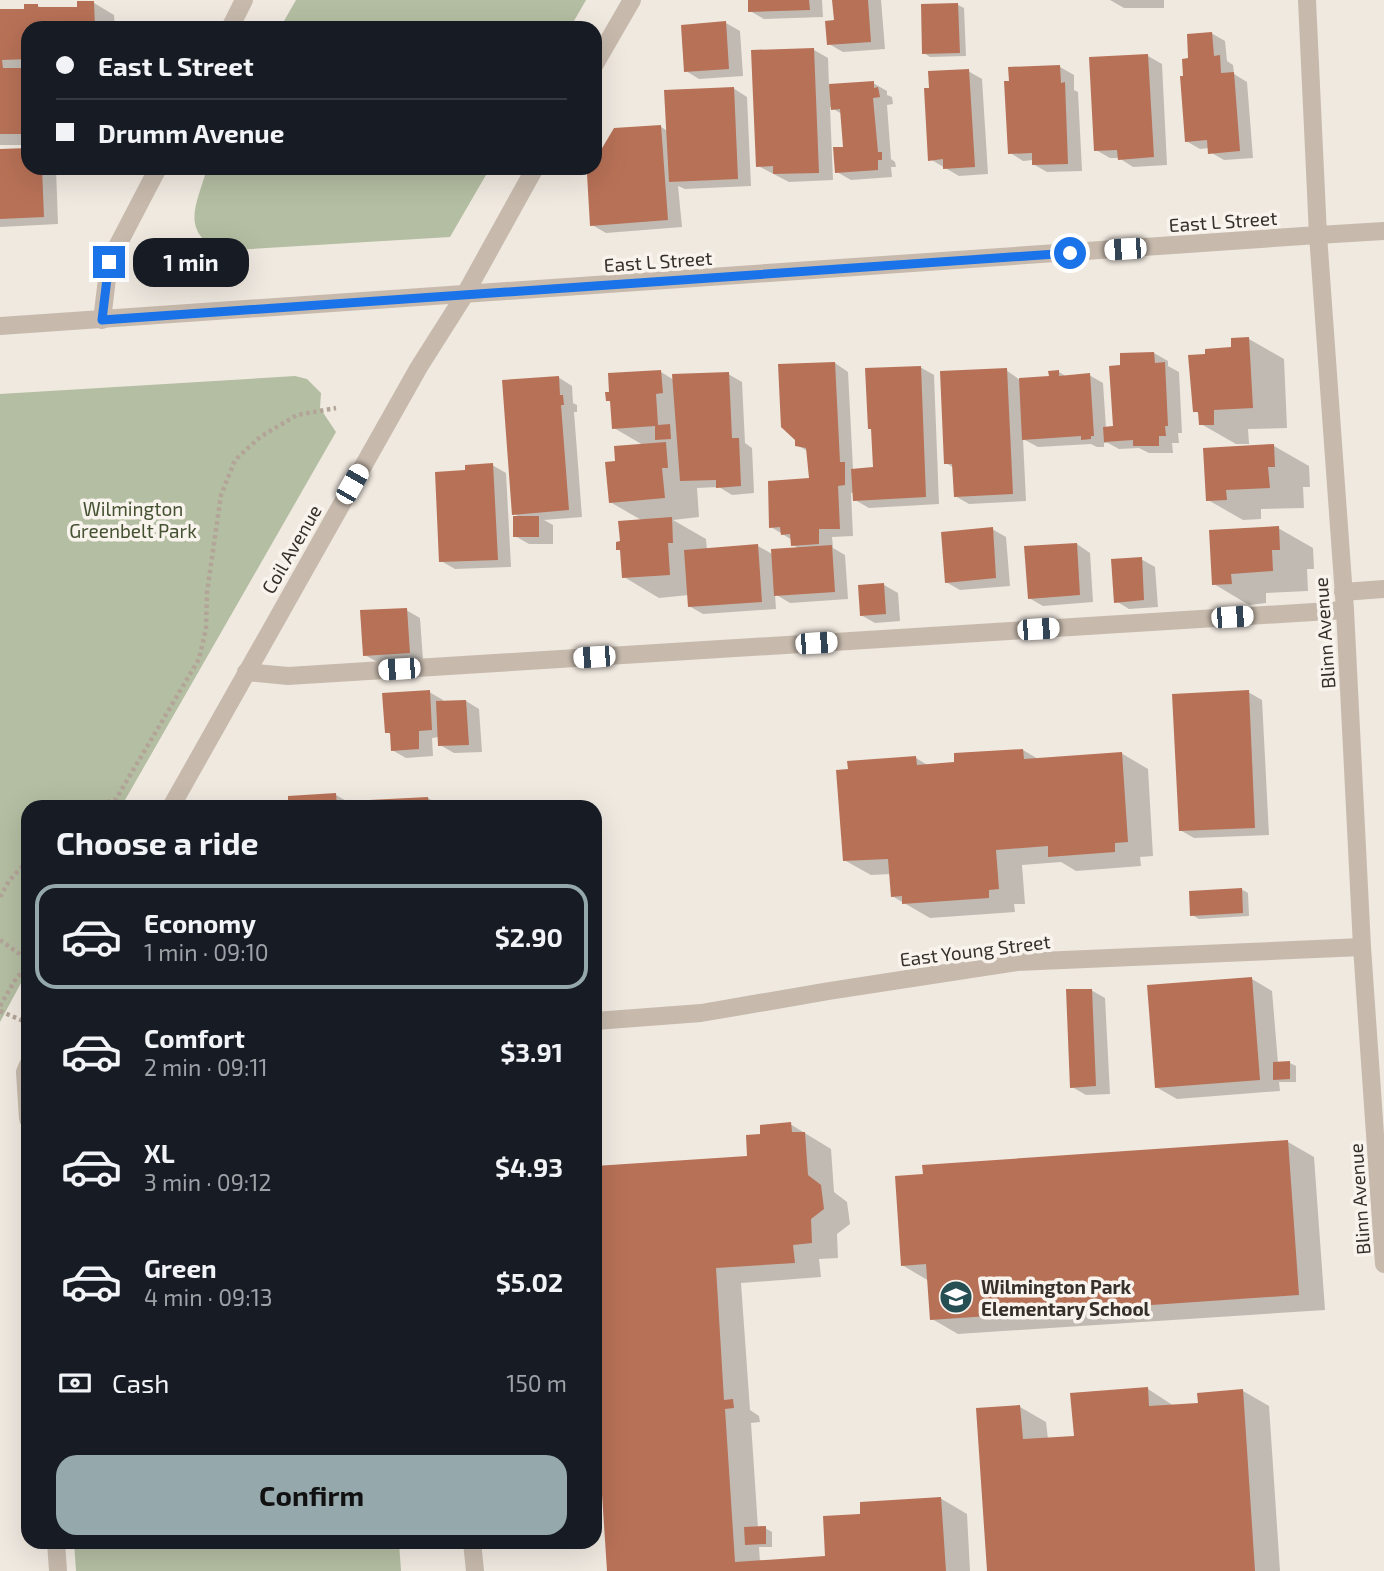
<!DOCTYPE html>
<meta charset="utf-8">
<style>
:root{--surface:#171b24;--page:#20242c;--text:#f1f3f6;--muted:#9ea1a6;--line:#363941;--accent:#95a9ad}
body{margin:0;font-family:"Exo 2",sans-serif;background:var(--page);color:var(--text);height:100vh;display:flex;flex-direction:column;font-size:26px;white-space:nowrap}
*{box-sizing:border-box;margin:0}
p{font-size:23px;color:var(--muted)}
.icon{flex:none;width:38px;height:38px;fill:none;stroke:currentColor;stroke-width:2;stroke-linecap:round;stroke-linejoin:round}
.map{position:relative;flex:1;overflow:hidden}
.sheet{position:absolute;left:21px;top:800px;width:581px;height:749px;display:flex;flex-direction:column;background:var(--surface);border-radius:21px;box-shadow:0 7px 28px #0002}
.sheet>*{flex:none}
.top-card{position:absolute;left:21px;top:21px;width:581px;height:154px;border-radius:21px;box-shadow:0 7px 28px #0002;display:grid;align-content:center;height:154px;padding:0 35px;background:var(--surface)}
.end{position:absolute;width:32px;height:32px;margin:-16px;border:9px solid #1a73e8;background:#fff;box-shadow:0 0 0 4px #fff}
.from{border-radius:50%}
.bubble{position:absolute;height:49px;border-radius:21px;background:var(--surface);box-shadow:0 7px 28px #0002;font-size:23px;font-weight:700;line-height:49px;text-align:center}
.car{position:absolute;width:21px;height:42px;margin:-21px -10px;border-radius:9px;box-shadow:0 0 5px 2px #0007;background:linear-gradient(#fff 24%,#345 0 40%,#fff 0 76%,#345 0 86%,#fff 0)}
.top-card b{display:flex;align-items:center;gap:24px;height:66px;font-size:26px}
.top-card b+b{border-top:2px solid var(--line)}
.top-card i{width:18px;height:18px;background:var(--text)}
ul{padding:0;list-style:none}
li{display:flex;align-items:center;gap:21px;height:105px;margin:0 14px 10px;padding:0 21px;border:4px solid transparent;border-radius:21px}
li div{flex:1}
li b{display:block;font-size:26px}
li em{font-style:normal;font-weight:700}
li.active{border-color:var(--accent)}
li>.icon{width:63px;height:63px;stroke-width:1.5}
h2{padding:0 35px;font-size:32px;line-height:84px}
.pay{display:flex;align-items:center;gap:18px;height:77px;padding:0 35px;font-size:26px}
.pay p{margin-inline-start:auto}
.action{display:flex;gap:14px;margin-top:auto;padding:14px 35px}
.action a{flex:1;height:80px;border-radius:21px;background:var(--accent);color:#111;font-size:28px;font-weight:700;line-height:80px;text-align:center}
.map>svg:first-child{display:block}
</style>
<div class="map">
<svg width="1384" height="1571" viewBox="0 0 1384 1571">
<rect width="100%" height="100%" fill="#f0e9e0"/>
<!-- green -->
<g fill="#b4bea2">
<polygon points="296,0 586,0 570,28 280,28"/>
<path d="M207,168H490L450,237L218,251C180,228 197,205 207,168Z"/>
<polygon points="295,376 307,379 321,393 320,408 336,432 121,807 28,807 28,970 0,1022 0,394"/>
<polygon points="74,1542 399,1542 401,1571 76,1571"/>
</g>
<!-- shadow -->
<g fill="#0003">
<polygon points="749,0 822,0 823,17 764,19 750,11"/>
<polygon points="834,0 881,0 885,49 843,52 829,44 836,22"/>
<polygon points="1110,0 1164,0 1164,8 1124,8"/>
<polygon points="94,3 114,15 115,28 28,28 28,145 0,145 0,11 25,11 25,6 38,6 43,9 79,8"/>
<polygon points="958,5 964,8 966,56 930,57 924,53"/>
<polygon points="726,23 740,31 743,76 699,79 686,71"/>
<polygon points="1211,33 1225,41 1227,61 1233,65 1234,74 1247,82 1253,158 1224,160 1210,152 1209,148 1200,149 1186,141 1185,78 1190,60"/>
<polygon points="814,50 828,58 829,86 873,83 887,91 887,95 892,97 893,104 887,105 891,159 895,162 896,167 891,167 892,177 851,180 837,172 845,148 842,114 830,107 833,180 789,182 758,166"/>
<polygon points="1148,56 1162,64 1167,165 1133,167 1119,158 1110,158 1096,150"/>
<polygon points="1060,67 1074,75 1074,90 1078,92 1082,171 1047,172 1033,164 1033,160 1023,161 1009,152"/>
<polygon points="968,71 982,79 988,174 959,176 930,159"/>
<polygon points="733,88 747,97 751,186 685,189 678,186 682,227 606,233 592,225 592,168 595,168 595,163 661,127 668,131"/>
<polygon points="28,150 28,168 56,168 58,224 0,227 0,151"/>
<polygon points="1249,339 1284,359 1287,428 1248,429 1249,444 1236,444 1201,424 1200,414 1195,411 1207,356 1233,349"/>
<polygon points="1154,353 1168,361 1168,366 1179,372 1182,433 1178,433 1179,443 1172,443 1173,453 1149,453 1139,448 1119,449 1108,443 1104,443 1104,447 1097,447 1091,444 1038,447 1023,439 1026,501 969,504 955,496 954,468 946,463 1006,370 1020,380 1051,378 1059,372 1067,377 1089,375 1103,383 1106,428 1114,428 1122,366"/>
<polygon points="835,363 848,372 853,469 856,470 875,469 920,367 934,375 939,504 869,508 855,500 854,493 851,493 853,536 832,537 833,548 845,555 848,599 790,603 775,594 776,609 703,614 689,606 689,595 659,598 624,577 621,551 618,549 643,521 610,502 617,463 643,445 614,428 612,403 608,400 661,372 674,380 728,374 742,382 745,443 752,448 754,493 732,495 719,487 697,488 699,517 673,520 706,539 707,550 758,546 774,555 800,549 793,545 792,540 771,527 811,480 809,452 797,445"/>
<polygon points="558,377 572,386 573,403 577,405 577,412 574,412 582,517 544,520 553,525 553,544 529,544 515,536 520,517 514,514"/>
<polygon points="1274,446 1309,466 1310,487 1303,487 1304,508 1261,509 1261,519 1243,520 1208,500"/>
<polygon points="492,465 506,473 511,567 455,569 441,561 467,472"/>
<polygon points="1278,528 1313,548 1314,569 1307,569 1308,591 1266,593 1266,603 1249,605 1214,584"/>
<polygon points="992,529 1006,537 1010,586 960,590 946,582"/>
<polygon points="1077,544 1090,553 1093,602 1043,606 1029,598"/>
<polygon points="1141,559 1155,567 1158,607 1129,609 1116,601"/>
<polygon points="884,585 898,593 900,621 875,623 861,615"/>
<polygon points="406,610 420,618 423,660 379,663 365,655"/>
<polygon points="429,692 443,700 443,703 466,701 479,709 482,752 454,753 440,745 439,737 432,738 433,756 406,758 392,750 392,735 387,732"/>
<polygon points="1248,692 1262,700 1269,835 1194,838 1180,830"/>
<polygon points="1023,750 1038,759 1121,753 1148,769 1153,856 1140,857 1141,866 1076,871 1061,862 1022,865 1025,904 1014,904 1015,912 930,918 892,896 891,874 871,875 844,860 916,758 929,766 956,763"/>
<polygon points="336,795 350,803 350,807 290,807"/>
<polygon points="428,798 442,807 371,807"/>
<polygon points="1241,889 1248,893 1249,916 1199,919 1192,915"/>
<polygon points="1252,979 1272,991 1278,1063 1290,1063 1296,1066 1296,1082 1279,1082 1280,1091 1177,1099 1156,1087"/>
<polygon points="1091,990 1105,998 1110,1094 1086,1095 1072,1087"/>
<polygon points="790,1124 831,1149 834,1192 847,1202 850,1224 837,1234 838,1258 819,1259 821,1277 741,1283 750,1410 759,1416 760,1422 751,1423 758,1528 765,1528 772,1532 772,1547 759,1547 760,1562 827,1557 862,1515 940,1498 967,1514 970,1571 609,1571 595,1360 595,1167 749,1157 762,1136"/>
<polygon points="1288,1142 1314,1157 1325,1310 958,1334 932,1319 929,1281 902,1265 924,1176"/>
<polygon points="1148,1389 1174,1406 1199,1404 1243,1391 1269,1406 1280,1571 989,1571 1020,1407 1046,1422 1048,1439 1076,1438"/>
</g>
<!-- building -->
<g fill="#b77157">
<polygon points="748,0 809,0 810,10 748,12"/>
<polygon points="832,0 868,0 871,42 827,45 825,21 834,20"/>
<polygon points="77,1 94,1 95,28 28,28 28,59 2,60 3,68 28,68 28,134 0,134 0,9 24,9 24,4 38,4 38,7 77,7"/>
<polygon points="958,3 960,53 922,54 921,4"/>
<polygon points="726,21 729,69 684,72 681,25"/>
<polygon points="1212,32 1214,56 1220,55 1221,73 1234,72 1240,151 1208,154 1207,140 1185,142 1180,76 1183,76 1182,59 1188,58 1187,34"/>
<polygon points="814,48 819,173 773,174 773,166 756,167 751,50"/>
<polygon points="1148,54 1154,157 1118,160 1117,150 1094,151 1089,57"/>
<polygon points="1060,65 1061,83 1065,82 1068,164 1032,165 1032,153 1008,154 1004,81 1009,81 1008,67"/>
<polygon points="969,69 975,167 943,169 943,159 928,161 924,88 929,88 928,71"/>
<polygon points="874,81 874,88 878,87 880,97 873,98 878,152 882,152 882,160 878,160 878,170 835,173 833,147 843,147 840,109 831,110 829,84"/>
<polygon points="734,87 738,179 669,182 664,90"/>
<polygon points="661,125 668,220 590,226 587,174 590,168 595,168 595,160 614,128"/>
<polygon points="28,148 28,168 42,168 44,217 0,219 0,149"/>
<polygon points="1249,337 1253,408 1214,410 1214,425 1199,425 1198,412 1193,412 1188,355 1205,354 1205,349 1231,347 1231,338"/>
<polygon points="1154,352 1155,363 1165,362 1168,426 1165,426 1166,436 1159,436 1159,446 1133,446 1133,440 1104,442 1103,427 1113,426 1109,366 1120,365 1120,353"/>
<polygon points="835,362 840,462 845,462 845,485 838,486 840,529 819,529 819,544 791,546 790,534 781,535 780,527 769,528 768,481 809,478 806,448 795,446 795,440 781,427 778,364"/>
<polygon points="921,366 926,497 853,501 851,469 873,467 871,429 868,429 865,368"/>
<polygon points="1007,368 1013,494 954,497 952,464 944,464 940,371"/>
<polygon points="661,370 663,393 656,394 658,425 670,424 671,439 655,440 655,426 612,429 610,401 606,401 605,392 609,392 608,373"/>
<polygon points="1059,370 1059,376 1090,373 1094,436 1091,436 1091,439 1081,440 1081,436 1022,440 1019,378 1049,376 1048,371"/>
<polygon points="729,372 732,438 739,438 741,486 716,488 716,480 680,481 672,374"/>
<polygon points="559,376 560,395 563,395 564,405 561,405 569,510 512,515 502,380"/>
<polygon points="666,442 668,468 662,468 665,498 609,503 605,462 615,461 614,446"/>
<polygon points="1274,444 1275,467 1268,467 1270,488 1226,490 1227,500 1206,501 1203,448"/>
<polygon points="493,463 498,560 439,562 435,472 465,470 465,465"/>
<rect x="513" y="516" width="26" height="21"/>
<polygon points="672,517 673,543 668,543 670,575 622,578 620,550 616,550 616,542 620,541 618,521"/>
<polygon points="1279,526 1280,550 1272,550 1273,571 1231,574 1232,584 1212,585 1209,530"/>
<polygon points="993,527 996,578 945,583 941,532"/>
<polygon points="1077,543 1080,595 1028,599 1024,546"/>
<polygon points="758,544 762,602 688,607 684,550"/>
<polygon points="832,545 835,592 774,596 771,549"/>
<polygon points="1142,557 1144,600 1114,603 1111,559"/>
<polygon points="884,583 886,614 860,616 858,585"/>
<polygon points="407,608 410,653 363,656 360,610"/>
<polygon points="430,690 432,730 419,731 419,749 391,751 390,733 385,733 382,693"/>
<polygon points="1249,690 1255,828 1179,831 1172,694"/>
<polygon points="466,700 469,745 438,746 436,701"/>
<polygon points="1023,749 1024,759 1122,752 1128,842 1115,843 1115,852 1048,857 1048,846 996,850 999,889 989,890 989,898 902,904 902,896 891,897 888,859 843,861 836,770 848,769 847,761 916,756 917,765 954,762 954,753"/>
<polygon points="336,793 337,807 288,807 288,796"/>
<polygon points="428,797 429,807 370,807 369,800"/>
<polygon points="1242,888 1243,913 1190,916 1189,891"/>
<polygon points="1252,977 1260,1080 1155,1088 1147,985"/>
<polygon points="1066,989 1092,989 1096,1086 1070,1088"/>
<polygon points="1290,1061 1290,1079 1273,1080 1273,1062"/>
<polygon points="791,1122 792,1132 805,1132 808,1175 821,1185 824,1209 811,1219 812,1243 793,1245 795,1263 716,1268 724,1400 733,1399 734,1408 725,1409 735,1562 825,1556 823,1516 860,1514 860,1502 941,1497 946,1571 607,1571 595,1387 595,1166 747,1156 746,1135 760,1134 760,1125"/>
<polygon points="1288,1140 1299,1295 930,1320 926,1264 901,1266 895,1176 923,1174 922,1165"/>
<polygon points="1148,1387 1149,1406 1198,1403 1197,1393 1243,1389 1255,1571 987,1571 976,1408 1020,1405 1023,1439 1074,1436 1070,1393"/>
<polygon points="766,1526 766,1544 745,1545 744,1527"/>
</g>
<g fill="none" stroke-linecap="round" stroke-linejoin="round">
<!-- path -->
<g stroke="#b3a498" stroke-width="4.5" stroke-dasharray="3.5 3.5" stroke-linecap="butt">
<polyline points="94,807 116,799 199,659 206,629 207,592 221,495 235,460 260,437 297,415 336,408"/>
<polyline points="0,897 9,881 28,860"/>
<polyline points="0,940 28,960"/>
<polyline points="0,1006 17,977 28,967"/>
<polyline points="0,1011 28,1023"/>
</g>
<!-- service -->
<g stroke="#c7baad" stroke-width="18">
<polyline points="1318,235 1384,231"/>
<polyline points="246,672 288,676 1345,610"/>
<polyline points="595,1021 701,1013 829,991 1017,962 1362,947"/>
<polyline points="28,1065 25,1072 28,1119"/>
<polyline points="56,1542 58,1571"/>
</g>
<!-- minor -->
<g stroke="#c7baad" stroke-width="18">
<polyline points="230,28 244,0"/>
<polyline points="595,64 632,0"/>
<polyline points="102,320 109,262 158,168"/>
<polyline points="1343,592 1384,589"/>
<polyline points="171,807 419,367 464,296 535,168"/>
<polyline points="472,1542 475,1571"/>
</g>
<!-- tertiary -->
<g stroke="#c7baad" stroke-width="18">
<polyline points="1307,0 1318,235 1345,610 1362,947 1384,1264"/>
<polyline points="0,326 1318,235"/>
</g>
</g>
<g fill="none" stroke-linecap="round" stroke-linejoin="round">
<!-- route -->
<polyline stroke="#1a73e8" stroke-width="9" points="109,262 102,320 1070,253"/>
</g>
<!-- icons -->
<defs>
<symbol id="school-disc" viewBox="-11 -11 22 22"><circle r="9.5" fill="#254f53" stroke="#f8f3ec"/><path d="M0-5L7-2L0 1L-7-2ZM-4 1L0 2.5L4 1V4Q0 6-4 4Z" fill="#fff"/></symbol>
</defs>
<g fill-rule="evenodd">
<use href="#school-disc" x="937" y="1278" width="38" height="38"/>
</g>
<g text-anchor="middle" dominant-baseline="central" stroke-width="7" stroke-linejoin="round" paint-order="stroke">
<!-- street labels -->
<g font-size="19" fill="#362f2b" stroke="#f8f3ec">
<text transform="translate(1223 221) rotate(-4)">East L Street</text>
<text transform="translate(658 261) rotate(-4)">East L Street</text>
<text transform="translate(291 549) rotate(-60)">Coil Avenue</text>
<text transform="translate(1324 633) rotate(-94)">Blinn Avenue</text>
<text transform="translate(975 950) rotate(-7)">East Young Street</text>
<text transform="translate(1359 1199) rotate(-94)">Blinn Avenue</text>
</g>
<!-- park labels -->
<g font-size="19" fill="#455232" stroke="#f8f3ec">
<text x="133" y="508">Wilmington<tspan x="133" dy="22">Greenbelt Park</tspan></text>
</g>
<!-- poi labels -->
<g font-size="19" font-weight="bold" fill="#362f2b" stroke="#f8f3ec" text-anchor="start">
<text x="981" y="1286">Wilmington Park<tspan x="981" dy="22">Elementary School</tspan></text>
</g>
</g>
</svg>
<i class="end from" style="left:1070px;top:253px"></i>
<i class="end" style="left:109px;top:262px"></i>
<div class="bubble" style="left:133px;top:238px;width:116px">1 min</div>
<i class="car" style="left:1125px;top:249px;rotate:266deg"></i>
<i class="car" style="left:352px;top:484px;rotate:30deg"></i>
<i class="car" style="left:1232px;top:617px;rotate:86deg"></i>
<i class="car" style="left:1038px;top:629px;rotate:86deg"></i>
<i class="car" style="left:816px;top:643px;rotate:86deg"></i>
<i class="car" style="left:594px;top:657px;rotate:266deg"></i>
<i class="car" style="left:399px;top:669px;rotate:266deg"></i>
<div class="top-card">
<b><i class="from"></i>East L Street</b>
<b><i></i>Drumm Avenue</b>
</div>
<section class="sheet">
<h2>Choose a ride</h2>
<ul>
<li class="active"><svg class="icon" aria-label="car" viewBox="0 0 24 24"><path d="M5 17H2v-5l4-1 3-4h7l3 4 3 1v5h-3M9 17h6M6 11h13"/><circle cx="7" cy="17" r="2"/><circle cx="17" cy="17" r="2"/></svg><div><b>Economy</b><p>1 min · 09:10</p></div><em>$2.90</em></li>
<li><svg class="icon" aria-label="car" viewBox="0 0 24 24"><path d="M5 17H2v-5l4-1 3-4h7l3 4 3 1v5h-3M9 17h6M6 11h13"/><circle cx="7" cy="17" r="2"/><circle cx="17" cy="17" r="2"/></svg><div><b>Comfort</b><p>2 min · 09:11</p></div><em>$3.91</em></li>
<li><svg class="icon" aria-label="car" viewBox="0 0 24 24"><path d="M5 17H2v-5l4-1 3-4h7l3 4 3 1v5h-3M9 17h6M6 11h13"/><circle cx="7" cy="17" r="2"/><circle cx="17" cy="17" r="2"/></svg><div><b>XL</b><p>3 min · 09:12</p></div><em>$4.93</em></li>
<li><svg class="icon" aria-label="car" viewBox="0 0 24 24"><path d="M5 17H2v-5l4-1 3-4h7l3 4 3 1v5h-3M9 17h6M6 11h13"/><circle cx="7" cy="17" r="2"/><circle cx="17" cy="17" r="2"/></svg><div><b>Green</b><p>4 min · 09:13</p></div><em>$5.02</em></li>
</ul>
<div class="pay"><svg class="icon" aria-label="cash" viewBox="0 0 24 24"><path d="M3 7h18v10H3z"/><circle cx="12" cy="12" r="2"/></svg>Cash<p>150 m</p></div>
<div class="action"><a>Confirm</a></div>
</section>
</div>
